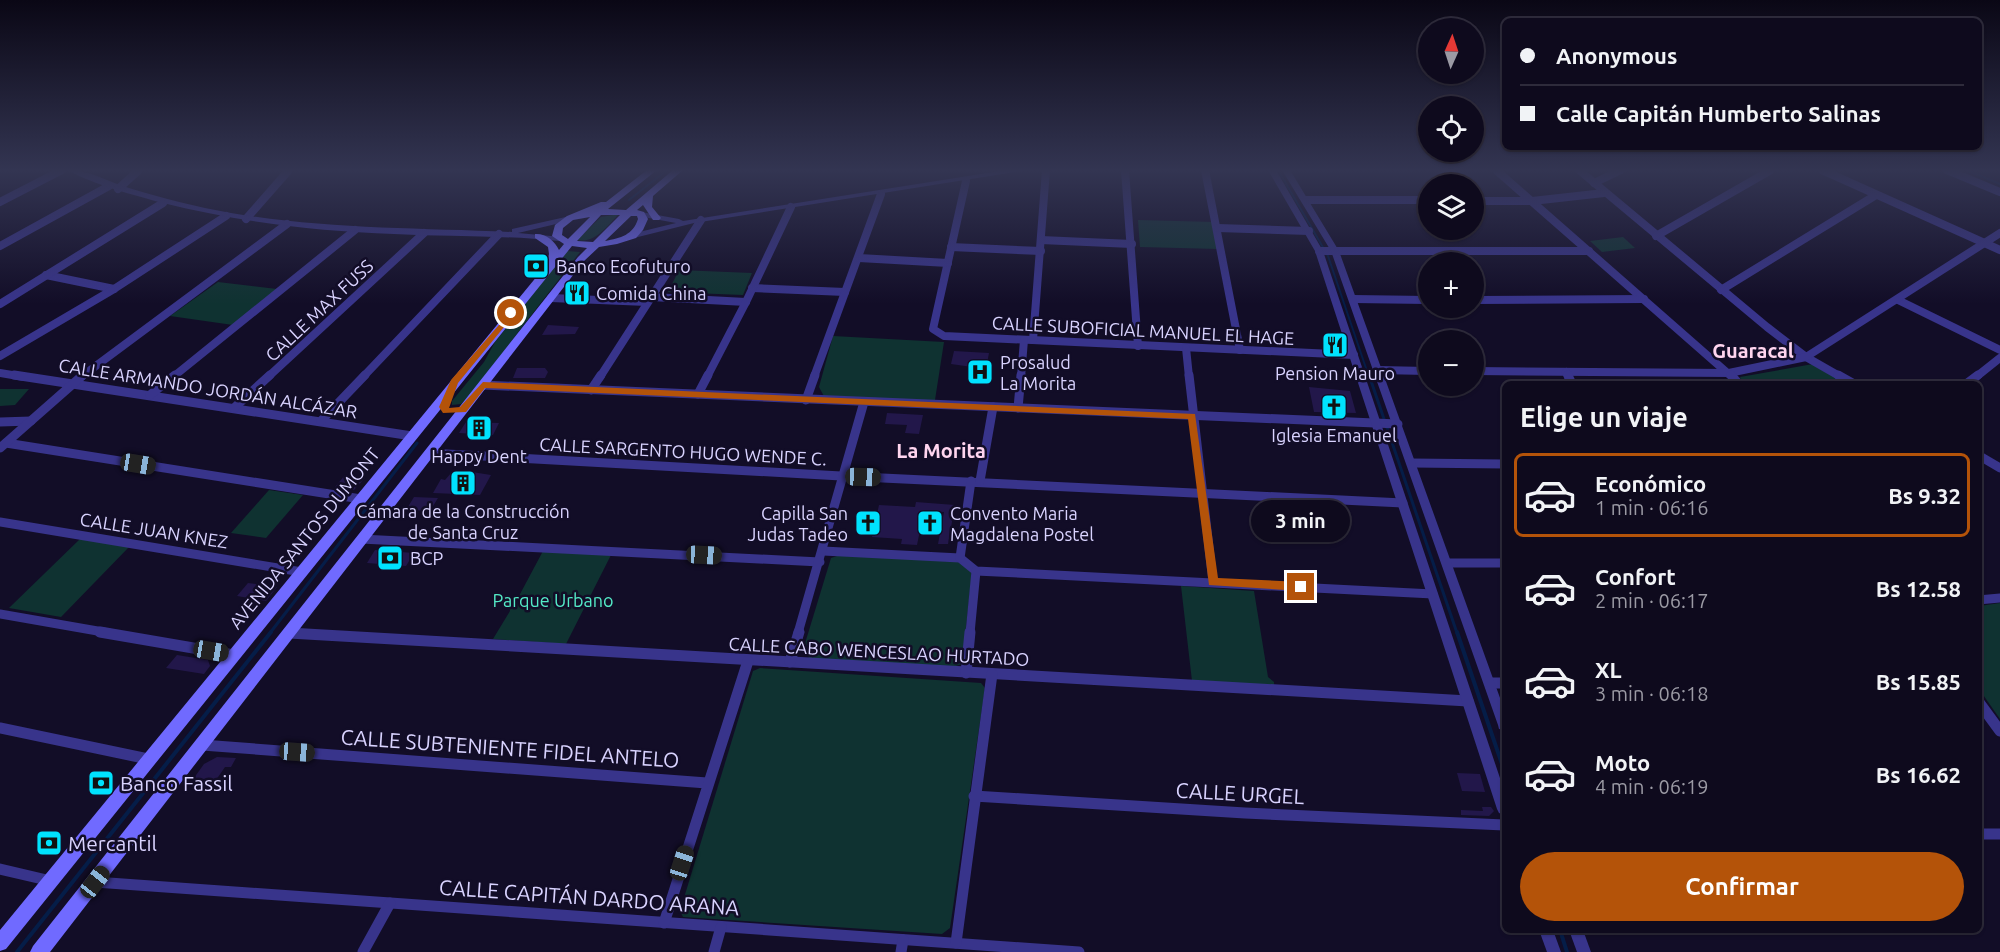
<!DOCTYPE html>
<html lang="es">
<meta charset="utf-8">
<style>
:root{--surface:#0e0a1d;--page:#1c182a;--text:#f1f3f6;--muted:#9b9aa4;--line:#2e2b3b;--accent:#b45309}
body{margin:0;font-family:Ubuntu,sans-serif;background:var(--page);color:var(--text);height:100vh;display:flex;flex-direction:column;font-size:22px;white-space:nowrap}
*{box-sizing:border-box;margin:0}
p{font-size:20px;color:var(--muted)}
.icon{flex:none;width:33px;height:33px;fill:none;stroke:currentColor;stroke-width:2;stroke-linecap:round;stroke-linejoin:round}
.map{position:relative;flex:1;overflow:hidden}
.drawer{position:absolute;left:1502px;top:381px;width:480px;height:552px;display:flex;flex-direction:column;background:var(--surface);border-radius:9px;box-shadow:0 2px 4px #0004,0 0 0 2px var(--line)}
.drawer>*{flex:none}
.hud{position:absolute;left:1502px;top:18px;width:480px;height:132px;border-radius:9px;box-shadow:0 2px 4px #0004,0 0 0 2px var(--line);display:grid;align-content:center;height:132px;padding:0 18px;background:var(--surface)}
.needle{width:39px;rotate:3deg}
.buttons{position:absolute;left:1418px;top:18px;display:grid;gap:12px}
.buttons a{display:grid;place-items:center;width:66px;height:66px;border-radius:50%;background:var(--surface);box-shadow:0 2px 4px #0004,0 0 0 2px var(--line);font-size:30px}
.end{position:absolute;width:27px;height:27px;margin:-14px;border:8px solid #b45309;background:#fff;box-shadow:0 0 0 3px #fff}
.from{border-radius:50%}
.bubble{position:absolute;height:42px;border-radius:21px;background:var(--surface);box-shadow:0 2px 4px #0004,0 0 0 2px var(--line);font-size:20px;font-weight:600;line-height:42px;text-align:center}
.car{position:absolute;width:18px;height:36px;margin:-18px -9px;border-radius:8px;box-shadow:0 0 4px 2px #0007;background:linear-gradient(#222 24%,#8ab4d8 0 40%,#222 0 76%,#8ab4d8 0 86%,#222 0)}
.hud b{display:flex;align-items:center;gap:21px;height:57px;font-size:22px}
.hud b+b{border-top:2px solid var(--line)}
.hud i{width:15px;height:15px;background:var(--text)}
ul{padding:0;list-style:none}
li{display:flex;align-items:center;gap:18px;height:84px;margin:0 12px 9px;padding:0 6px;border:3px solid transparent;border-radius:9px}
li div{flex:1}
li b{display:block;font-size:22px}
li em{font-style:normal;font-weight:600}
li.on{border-color:var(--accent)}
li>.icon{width:54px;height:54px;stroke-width:1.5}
h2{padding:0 18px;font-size:27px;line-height:72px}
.cta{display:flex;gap:12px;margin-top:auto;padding:12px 18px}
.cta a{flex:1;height:69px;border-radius:36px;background:var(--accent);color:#fff;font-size:24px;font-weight:600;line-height:69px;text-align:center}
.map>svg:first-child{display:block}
</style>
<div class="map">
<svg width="2000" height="952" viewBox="0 0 2000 952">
<rect width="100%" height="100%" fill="#120d27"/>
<!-- green -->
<g fill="#0f3231">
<path d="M619,214C607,226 595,244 577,240L601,217Z"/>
<polygon points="1138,220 1215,222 1219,249 1140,247"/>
<polygon points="1623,237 1635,248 1602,252 1590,241"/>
<polygon points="567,251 580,252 466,400 461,404 452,405 452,401 484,362 495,342"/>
<polygon points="679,270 752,273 743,295 668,292"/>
<polygon points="218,282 277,289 233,325 170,316"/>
<polygon points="833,336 944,342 935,400 826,400 819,387"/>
<polygon points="1813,364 1850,384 1743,384 1740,377"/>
<polygon points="0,389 29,389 15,405 0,406"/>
<polygon points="269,490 303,495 266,538 231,533"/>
<polygon points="80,539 129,547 61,617 9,608"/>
<polygon points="543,551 611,555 566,644 493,639 510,611 509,604 519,596"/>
<polygon points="840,555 958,561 972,573 962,664 950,668 809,658 803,650 831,558"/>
<polygon points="1181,586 1254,591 1268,677 1274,682 1274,687 1192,681"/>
<polygon points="2000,603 2000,719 1979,689 1979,606"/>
<polygon points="760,668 981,683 985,688 950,928 942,934 683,917 680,911 753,671"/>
</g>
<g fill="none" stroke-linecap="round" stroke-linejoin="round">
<!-- stream-far2 -->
<g stroke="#051d48" stroke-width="2">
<polyline points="1278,170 1328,256 1369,377"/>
<polyline points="1967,170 2000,184"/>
<polyline points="629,200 667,170"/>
</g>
<!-- stream-far1 -->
<g stroke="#051d48" stroke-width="3">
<polyline points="1369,375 1457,633"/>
<polyline points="270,633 417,443"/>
</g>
<!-- stream -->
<g stroke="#051d48" stroke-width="4">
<polyline points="1457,632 1504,770"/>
<polyline points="1560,930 1567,952"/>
<polyline points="17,952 271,632"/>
</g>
</g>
<!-- building -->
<g fill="#22174a">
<polygon points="548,325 579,327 575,334 542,335"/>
<polygon points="954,351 989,353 986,369 951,364"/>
<polygon points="517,368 545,368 548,372 545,378 513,378"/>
<polygon points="1309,387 1350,391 1356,413 1314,412"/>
<polygon points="887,413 923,415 919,434 905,433 907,425 885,424"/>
<polygon points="466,422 499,423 493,435 459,433"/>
<polygon points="452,472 472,472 491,475 480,495 433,493 441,479 445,480"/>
<polygon points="345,475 365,478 354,490 335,487"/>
<polygon points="414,497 438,498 430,511 406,510"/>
<polygon points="916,502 955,505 948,544 938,544 944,512 924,511 917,545 901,544 902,539 872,537 879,505 915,507"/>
<polygon points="375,550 414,553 406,566 367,563"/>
<polygon points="248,583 277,587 266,601 237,596"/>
<polygon points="177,655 208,660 210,666 204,674 166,668"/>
<polygon points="217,757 236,758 231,767 225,767 216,780 194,778 204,764"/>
<polygon points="1457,773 1480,774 1485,792 1462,791"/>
<polygon points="1482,807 1491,807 1494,811 1489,816 1461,815 1461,810 1483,811"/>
</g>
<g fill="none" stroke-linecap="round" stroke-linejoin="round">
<!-- minor-far2 -->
<g stroke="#38348b" stroke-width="8">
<polyline points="1125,170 1138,346"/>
<polyline points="1205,170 1240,350"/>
<polyline points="1496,170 1732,377"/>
<polyline points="1579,170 1767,327 1806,357 1841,377"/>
<polyline points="1822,170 2000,250"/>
<polyline points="1947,170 2000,192"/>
<polyline points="966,181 933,329 944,336 1354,355"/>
<polyline points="1594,183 1621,170"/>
<polyline points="118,189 139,170"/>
<polyline points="1306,200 1428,200"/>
<polyline points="1473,201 1532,201 1604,193"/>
<polyline points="0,202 62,170"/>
<polyline points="246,219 289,170"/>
<polyline points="1218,228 1309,231"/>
<polyline points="1656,236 1771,170"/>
<polyline points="1041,240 1132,244"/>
<polyline points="0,246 109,186"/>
<polyline points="951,247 1041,251"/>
<polyline points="1319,251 1589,251"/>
<polyline points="859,258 948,263"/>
<polyline points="46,275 114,289"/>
<polyline points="752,288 845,292"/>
<polyline points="1721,290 1876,195"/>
<polyline points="651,297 746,302"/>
<polyline points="551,298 647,302"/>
<polyline points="1353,299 1428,300"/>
<polyline points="1473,300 1644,299"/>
<polyline points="1898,300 2000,350"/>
<polyline points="0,304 163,203"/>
<polyline points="1033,340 1046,170"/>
<polyline points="1186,348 1189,377"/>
<polyline points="0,356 114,289 226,216"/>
<polyline points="1378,370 1428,371"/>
<polyline points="1473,371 1729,373 1806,357 2000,233"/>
<polyline points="1566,372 1568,377"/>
<polyline points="0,373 24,377"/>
<polyline points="81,377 287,224"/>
<polyline points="173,377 355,230"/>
<polyline points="268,377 424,233"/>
<polyline points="363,377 499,234"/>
<polyline points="600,377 701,220"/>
<polyline points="707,377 746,302 791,207"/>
<polyline points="814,377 881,194"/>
<polyline points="1021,377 1024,340"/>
<polyline points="1976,377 2000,358"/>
</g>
<!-- minor-far1 -->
<g stroke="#38348b" stroke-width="9">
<polyline points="14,375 412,436"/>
<polyline points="1189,375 1213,582"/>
<polyline points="1568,375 1572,384"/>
<polyline points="1731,375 1739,384"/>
<polyline points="1838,375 1854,384"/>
<polyline points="1966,384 1978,375"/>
<polyline points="483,385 1398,424"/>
<polyline points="591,390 601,375"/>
<polyline points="698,394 708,375"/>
<polyline points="150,395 175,375"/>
<polyline points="806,400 815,375"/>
<polyline points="234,408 270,375"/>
<polyline points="1018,408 1021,375"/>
<polyline points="321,421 365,375"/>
<polyline points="0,422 31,421"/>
<polyline points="6,443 361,499"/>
<polyline points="0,448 83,375"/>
<polyline points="429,453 841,476 1403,503"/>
<polyline points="1978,455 2000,468"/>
<polyline points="1412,463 1504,464"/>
<polyline points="980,481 993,407"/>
<polyline points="0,522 302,572"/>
<polyline points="361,539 820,562"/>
<polyline points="823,551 960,558 976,571 1433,594"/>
<polyline points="960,558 971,481"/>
<polyline points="1447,563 1504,563"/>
<polyline points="1978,600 2000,598"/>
<polyline points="0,614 109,633"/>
<polyline points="798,633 864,402"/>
<polyline points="970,633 976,571"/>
</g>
<!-- minor -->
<g stroke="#38348b" stroke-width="11">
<polyline points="100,632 234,655"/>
<polyline points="289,633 1468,701"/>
<polyline points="790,662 799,632"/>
<polyline points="966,673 970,632"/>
<polyline points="1490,683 1504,683"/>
<polyline points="1978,701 2000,731"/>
<polyline points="0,728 148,759"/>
<polyline points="202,745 707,783"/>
<polyline points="974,796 1245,813 1504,825"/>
<polyline points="1978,834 2000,834"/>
<polyline points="0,869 51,881"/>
<polyline points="95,882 1079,952"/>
<polyline points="664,923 748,661"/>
<polyline points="956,943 992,674"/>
<polyline points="363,952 390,903"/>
<polyline points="714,952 721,927"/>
<polyline points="901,952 903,940"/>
</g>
<!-- tertiary -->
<g fill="#38348b" fill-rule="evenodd">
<path d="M68,170C89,170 109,182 129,188C162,198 196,207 231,213C325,229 417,228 512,232V229L570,216L574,218L573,220L518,233L562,237V241H559C504,235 449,237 394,234C316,231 239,222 163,203C137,196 91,184 68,170Z"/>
<polygon points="1006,170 1028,170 694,223 630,239 626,237 627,235 676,223 638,216 637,214 641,212 679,219 683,221"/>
<polygon points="1268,170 1276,170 1323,251 1504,790 1504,815 1499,813 1497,809 1315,251"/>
<polygon points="1282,170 1290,170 1339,251 1504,709 1504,730 1499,729 1498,725 1331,251"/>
<polygon points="1539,930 1553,930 1561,952 1547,952"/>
<polygon points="1569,930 1583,930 1591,952 1577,952"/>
</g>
<!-- secondary -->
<path fill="#706aff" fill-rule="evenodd" d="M647,170H657L608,209L626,210L673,170H683L653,196L652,207L661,218L659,220H653L643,205L637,210L644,212L648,219L643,230L636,238L617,244L599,247L584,261L50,952H30L33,946L578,257L587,248L572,246L6,949L0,951V930L547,264L549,254L548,247L535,238V234C545,233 555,241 559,250L564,244L552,236L555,225L567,216L601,202H606ZM601,215H620L593,242L577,241ZM631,216H637L638,219C633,235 621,238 605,241ZM590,217L568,239L562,235L563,228L573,220Z"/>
</g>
<!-- sky -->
<linearGradient id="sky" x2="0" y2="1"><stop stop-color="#0a0715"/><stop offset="0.56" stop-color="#333552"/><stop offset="1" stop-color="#333552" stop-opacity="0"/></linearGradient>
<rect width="2000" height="304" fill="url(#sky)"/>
<!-- route -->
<polygon fill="#b45309" points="511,311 516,313 514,315 458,383 449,408 460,407 483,382 1195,414 1218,578 1301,582 1307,587 1301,591 1209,585 1188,419 485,388 466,412 443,413 439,407 451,380"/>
<!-- icons -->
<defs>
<symbol id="bank-square" viewBox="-11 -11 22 22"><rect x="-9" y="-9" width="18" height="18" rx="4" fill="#00e2fe" stroke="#120d27"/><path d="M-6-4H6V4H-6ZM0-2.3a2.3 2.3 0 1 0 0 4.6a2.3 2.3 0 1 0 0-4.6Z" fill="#111"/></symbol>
<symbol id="restaurant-square" viewBox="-11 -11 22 22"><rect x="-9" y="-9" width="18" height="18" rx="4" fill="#00e2fe" stroke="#120d27"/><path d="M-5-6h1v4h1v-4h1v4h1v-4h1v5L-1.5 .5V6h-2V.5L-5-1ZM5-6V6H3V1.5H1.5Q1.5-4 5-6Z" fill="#111"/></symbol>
<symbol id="hospital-square" viewBox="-11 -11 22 22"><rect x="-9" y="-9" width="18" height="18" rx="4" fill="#00e2fe" stroke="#120d27"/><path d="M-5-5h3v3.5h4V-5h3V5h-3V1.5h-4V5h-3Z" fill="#111"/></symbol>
<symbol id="church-square" viewBox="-11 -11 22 22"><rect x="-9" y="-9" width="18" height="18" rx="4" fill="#00e2fe" stroke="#120d27"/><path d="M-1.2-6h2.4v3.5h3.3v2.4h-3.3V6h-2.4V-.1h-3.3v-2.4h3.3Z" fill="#111"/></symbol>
<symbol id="building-square" viewBox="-11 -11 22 22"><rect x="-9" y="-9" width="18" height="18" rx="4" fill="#00e2fe" stroke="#120d27"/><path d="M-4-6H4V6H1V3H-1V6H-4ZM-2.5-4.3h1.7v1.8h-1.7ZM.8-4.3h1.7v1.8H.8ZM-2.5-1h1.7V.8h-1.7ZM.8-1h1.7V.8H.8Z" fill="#111"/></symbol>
</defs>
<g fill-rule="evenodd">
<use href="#bank-square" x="521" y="251" width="30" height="30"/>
<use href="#restaurant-square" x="562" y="278" width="30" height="30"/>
<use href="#restaurant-square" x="1320" y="330" width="30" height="30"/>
<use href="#hospital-square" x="965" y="357" width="30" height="30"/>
<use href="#church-square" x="1319" y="392" width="30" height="30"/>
<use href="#building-square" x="464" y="413" width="30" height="30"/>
<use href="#building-square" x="448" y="468" width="30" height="30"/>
<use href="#church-square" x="853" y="508" width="30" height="30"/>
<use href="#church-square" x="915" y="508" width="30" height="30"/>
<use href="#bank-square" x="375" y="543" width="30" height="30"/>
<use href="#bank-square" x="86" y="768" width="30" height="30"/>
<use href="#bank-square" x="34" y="828" width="30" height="30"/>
</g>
<g text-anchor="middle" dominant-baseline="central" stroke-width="5" stroke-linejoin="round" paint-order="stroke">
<!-- poi labels -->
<g font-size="18" fill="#d9d3ff" stroke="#120d27" text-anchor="start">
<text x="556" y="266">Banco Ecofuturo</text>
<text x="596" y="293">Comida China</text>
<text x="1000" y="362">Prosalud<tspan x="1000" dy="21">La Morita</tspan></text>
<text x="1335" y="373" text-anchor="middle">Pension Mauro</text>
<text x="1334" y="435" text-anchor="middle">Iglesia Emanuel</text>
<text x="479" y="456" text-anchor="middle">Happy Dent</text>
<text x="463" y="511" text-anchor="middle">Cámara de la Construcción<tspan x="463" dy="21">de Santa Cruz</tspan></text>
<text x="848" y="513" text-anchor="end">Capilla San<tspan x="848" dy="21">Judas Tadeo</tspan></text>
<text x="950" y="513">Convento Maria<tspan x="950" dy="21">Magdalena Postel</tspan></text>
<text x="410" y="558">BCP</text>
</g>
<!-- street labels -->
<g font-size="18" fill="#d9d3ff" stroke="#120d27">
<text transform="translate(319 310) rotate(-43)">CALLE MAX FUSS</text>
<text transform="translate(1143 330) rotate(3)">CALLE SUBOFICIAL MANUEL EL HAGE</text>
<text transform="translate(208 388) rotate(9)">CALLE ARMANDO JORDÁN ALCÁZAR</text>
<text transform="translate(683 451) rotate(3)">CALLE SARGENTO HUGO WENDE C.</text>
<text transform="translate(154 530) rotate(9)">CALLE JUAN KNEZ</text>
<text transform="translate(304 538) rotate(-51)">AVENIDA SANTOS DUMONT</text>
<text transform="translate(879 651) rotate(3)">CALLE CABO WENCESLAO HURTADO</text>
</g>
<!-- park labels -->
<g font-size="18" fill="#54eac7" stroke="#120d27">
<text x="553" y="600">Parque Urbano</text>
</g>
<!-- neighbourhood labels -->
<g font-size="20" font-weight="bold" fill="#ffd5ef" stroke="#120d27">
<text x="1753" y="350">Guaracal</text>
<text x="941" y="450">La Morita</text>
</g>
<!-- near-street labels -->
<g font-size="21" fill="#d9d3ff" stroke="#120d27">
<text transform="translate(510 748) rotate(4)">CALLE SUBTENIENTE FIDEL ANTELO</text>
<text transform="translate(1240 793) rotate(3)">CALLE URGEL</text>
<text transform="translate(589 897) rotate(4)">CALLE CAPITÁN DARDO ARANA</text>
</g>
<!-- near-poi labels -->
<g font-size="21" fill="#d9d3ff" stroke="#120d27" text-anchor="start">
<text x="120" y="783">Banco Fassil</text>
<text x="68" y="843">Mercantil</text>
</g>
</g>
</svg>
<div class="buttons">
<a><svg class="needle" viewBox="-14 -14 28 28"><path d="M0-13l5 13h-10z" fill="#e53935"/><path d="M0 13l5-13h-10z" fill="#9b9aa4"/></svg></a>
<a><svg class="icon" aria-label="locate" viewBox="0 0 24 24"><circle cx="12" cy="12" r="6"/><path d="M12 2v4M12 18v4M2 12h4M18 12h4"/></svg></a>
<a><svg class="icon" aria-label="layers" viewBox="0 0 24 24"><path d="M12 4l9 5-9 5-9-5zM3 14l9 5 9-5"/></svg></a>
<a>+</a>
<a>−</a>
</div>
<i class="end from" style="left:511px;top:313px"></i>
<i class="end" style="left:1301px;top:587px"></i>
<div class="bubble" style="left:1251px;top:500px;width:99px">3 min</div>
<i class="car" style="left:138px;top:464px;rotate:99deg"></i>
<i class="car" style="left:863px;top:477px;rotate:92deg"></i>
<i class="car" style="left:704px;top:555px;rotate:93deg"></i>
<i class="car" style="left:211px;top:651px;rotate:100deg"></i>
<i class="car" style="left:297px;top:752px;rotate:94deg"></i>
<i class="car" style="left:682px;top:863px;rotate:18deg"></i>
<i class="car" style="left:95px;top:882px;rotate:38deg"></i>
<div class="hud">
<b><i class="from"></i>Anonymous</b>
<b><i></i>Calle Capitán Humberto Salinas</b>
</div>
<section class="drawer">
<h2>Elige un viaje</h2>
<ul>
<li class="on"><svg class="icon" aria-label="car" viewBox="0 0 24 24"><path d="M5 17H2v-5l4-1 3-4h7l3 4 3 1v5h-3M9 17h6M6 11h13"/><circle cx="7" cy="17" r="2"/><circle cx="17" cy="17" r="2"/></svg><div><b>Económico</b><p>1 min · 06:16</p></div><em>Bs 9.32</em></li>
<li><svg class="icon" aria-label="car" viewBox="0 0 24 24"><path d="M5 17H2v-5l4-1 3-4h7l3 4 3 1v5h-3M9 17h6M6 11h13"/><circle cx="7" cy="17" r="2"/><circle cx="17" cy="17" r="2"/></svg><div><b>Confort</b><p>2 min · 06:17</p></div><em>Bs 12.58</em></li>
<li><svg class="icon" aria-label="car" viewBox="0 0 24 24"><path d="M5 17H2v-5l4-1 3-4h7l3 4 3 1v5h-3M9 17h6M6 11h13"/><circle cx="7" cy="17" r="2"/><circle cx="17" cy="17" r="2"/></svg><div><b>XL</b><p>3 min · 06:18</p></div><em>Bs 15.85</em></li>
<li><svg class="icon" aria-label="car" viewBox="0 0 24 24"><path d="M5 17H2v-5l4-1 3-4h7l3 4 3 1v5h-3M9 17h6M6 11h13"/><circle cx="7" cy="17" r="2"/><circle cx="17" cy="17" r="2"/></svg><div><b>Moto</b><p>4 min · 06:19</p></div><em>Bs 16.62</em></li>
</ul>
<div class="cta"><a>Confirmar</a></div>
</section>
</div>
